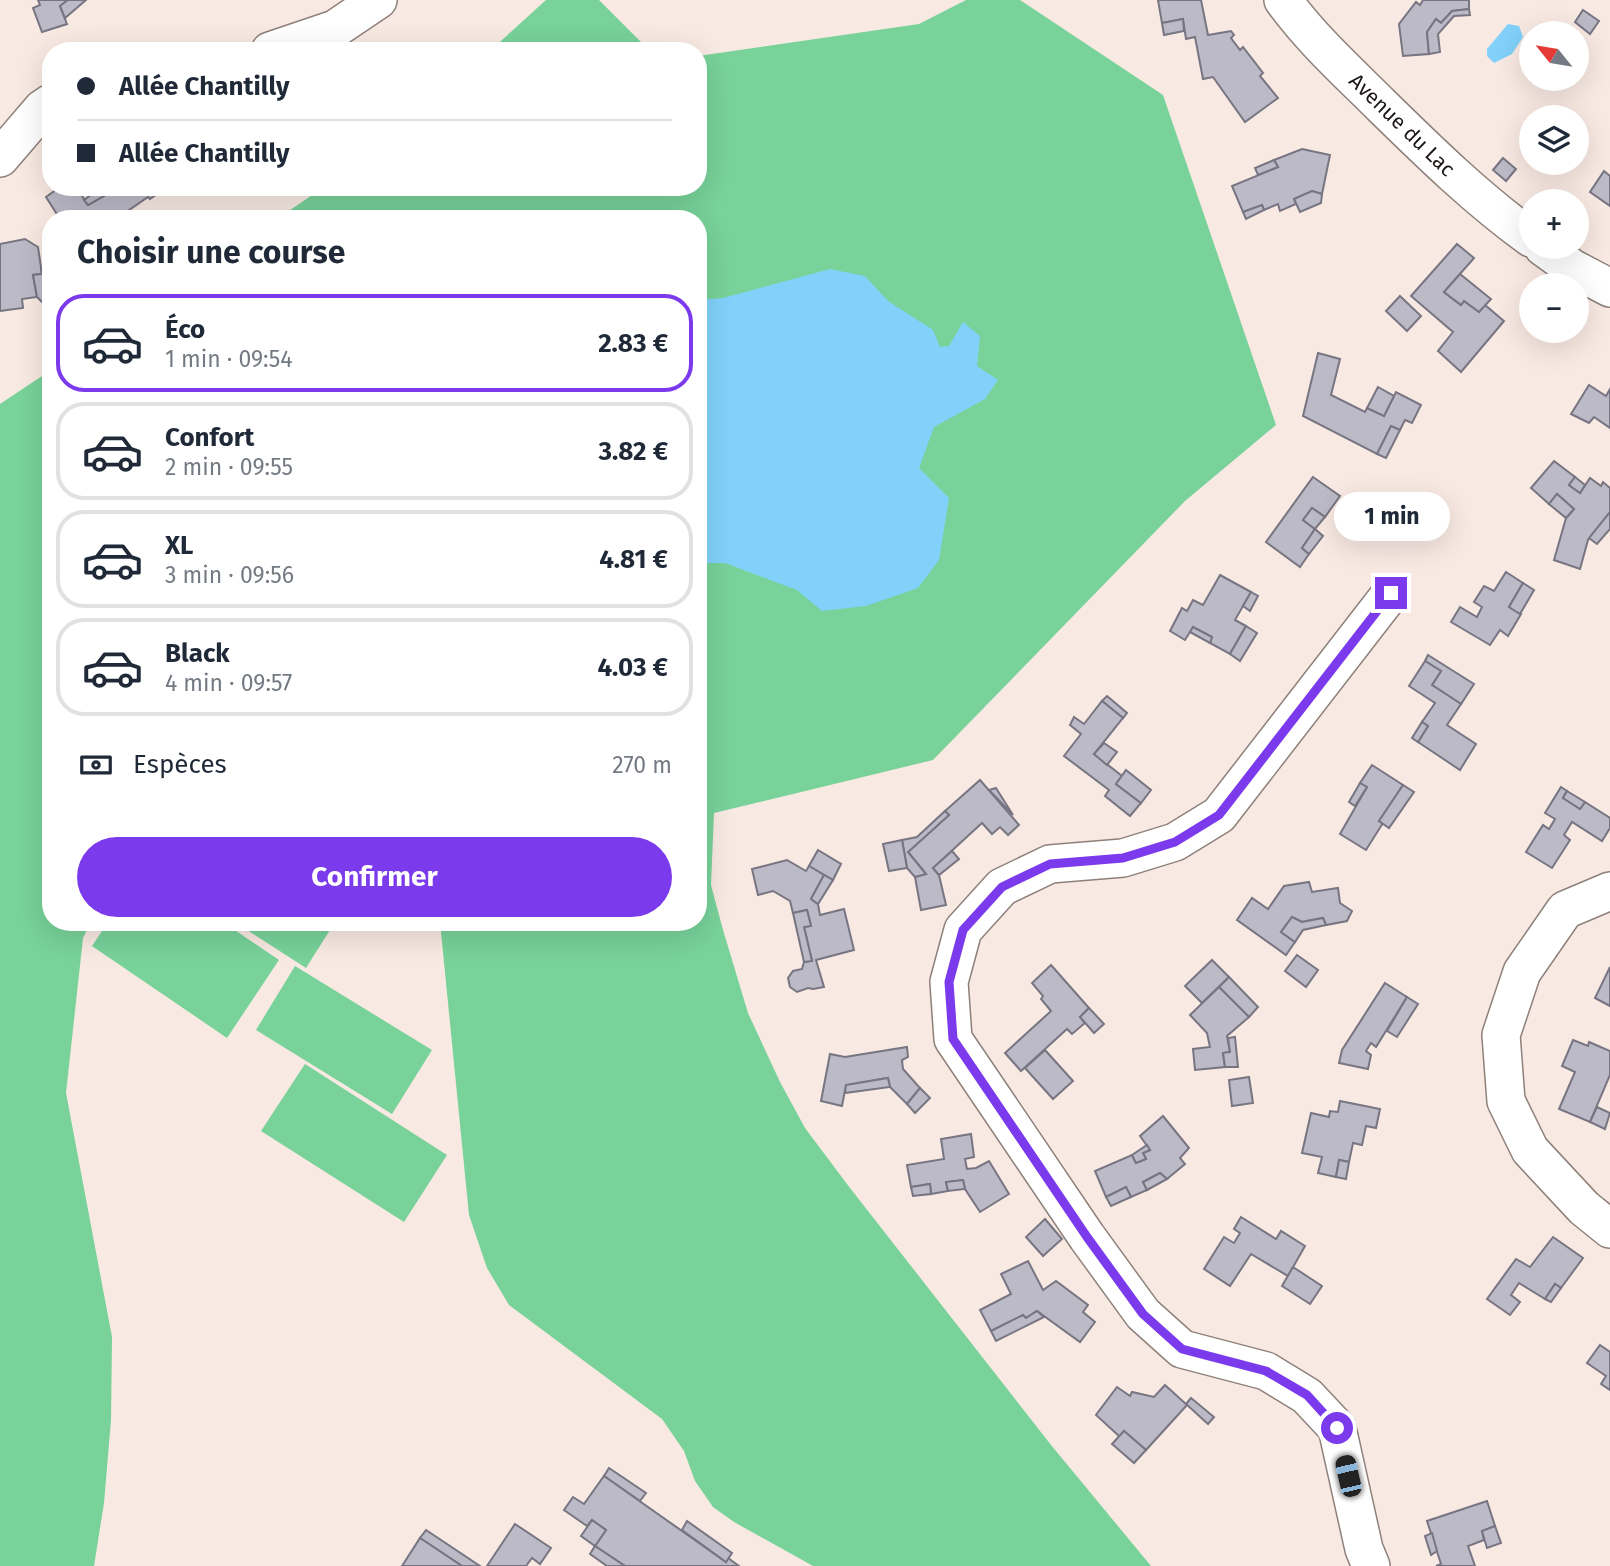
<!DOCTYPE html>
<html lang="fr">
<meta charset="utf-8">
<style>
:root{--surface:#fff;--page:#f6f6f7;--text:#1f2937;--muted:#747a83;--line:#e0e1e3;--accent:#7c3aed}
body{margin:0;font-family:"Fira Sans",sans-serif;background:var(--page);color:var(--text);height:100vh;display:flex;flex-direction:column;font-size:26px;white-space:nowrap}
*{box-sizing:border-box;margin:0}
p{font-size:23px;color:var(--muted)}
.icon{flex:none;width:38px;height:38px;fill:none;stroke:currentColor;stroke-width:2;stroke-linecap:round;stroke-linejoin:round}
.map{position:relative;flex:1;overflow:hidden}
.side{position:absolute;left:42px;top:210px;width:665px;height:721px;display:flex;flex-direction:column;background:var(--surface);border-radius:28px;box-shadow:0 7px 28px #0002}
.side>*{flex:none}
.hud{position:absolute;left:42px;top:42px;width:665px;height:154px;border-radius:28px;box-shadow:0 7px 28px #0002;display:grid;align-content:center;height:154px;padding:0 35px;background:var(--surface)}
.needle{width:46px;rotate:300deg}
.fabs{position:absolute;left:1519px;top:21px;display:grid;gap:14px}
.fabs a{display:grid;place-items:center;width:70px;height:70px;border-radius:50%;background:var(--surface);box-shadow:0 7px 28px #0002;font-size:35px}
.end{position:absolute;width:32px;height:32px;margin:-16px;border:9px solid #7c3aed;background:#fff;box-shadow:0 0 0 4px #fff}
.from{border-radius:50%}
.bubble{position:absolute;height:49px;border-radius:24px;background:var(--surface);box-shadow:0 7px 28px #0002;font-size:23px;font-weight:700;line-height:49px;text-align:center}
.car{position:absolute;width:21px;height:42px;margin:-21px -10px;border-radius:9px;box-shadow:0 0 5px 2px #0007;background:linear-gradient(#222 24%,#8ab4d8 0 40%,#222 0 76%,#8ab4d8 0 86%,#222 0)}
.hud b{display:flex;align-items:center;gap:24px;height:66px;font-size:26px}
.hud b+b{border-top:2px solid var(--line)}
.hud i{width:18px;height:18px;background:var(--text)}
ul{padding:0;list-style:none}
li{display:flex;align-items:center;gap:21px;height:98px;margin:0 14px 10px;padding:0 21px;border:4px solid var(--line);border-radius:28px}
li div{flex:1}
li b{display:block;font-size:26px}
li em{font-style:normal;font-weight:700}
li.on{border-color:var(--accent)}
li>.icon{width:63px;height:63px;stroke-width:1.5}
h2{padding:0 35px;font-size:32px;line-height:84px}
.pay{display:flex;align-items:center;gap:18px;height:77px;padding:0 35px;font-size:26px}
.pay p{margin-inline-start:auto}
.action{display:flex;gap:14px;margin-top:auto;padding:14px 35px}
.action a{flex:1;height:80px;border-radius:42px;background:var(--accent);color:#fff;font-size:28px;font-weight:700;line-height:80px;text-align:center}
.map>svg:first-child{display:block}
</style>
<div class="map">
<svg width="1610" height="1566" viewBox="0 0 1610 1566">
<rect width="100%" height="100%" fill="#f8e9e2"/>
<!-- green -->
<g fill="#78d299">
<polygon points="546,0 599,0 650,51 490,51"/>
<polygon points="966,0 1020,0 1163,95 1276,425 1185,501 933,760 714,813 711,885 723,930 748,1013 780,1082 805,1128 850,1188 1051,1445 1151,1566 813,1566 734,1522 713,1507 695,1481 684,1451 662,1419 509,1305 487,1268 469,1215 440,922 698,922 698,219 277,219 324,187 698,187 698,56 919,24"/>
<polygon points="51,370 51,922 91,922 83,938 66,1093 112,1337 111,1420 104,1503 94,1566 0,1566 0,404"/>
<polygon points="108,922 223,922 279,960 227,1038 92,946"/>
<polygon points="243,922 335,922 306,968 241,926"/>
<polygon points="295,966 432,1050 392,1114 256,1030"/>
<polygon points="305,1064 447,1155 404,1222 261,1131"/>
</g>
<!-- water -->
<g fill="#81d1fa">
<polygon points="1508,24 1519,26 1523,37 1512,54 1494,63 1487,56 1487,49"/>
<polygon points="830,269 865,276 888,301 933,330 940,347 949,346 963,322 980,336 977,366 998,380 985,399 934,427 919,468 949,498 939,560 918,588 866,606 822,611 797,590 725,563 698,563 698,300 723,298"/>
</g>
<!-- building -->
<g fill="#bcbac7" stroke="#787582" stroke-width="2">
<polygon points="38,0 68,0 60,6 67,24 42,32 33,8 40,5"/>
<polygon points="68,0 86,0 65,18 60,6"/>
<polygon points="1158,0 1201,0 1208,35 1231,31 1234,35 1231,38 1240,50 1243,47 1263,73 1260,76 1278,98 1245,122 1213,77 1203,79 1195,37 1186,39 1183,19 1162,23"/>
<polygon points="1423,0 1469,0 1469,9 1452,11 1441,23 1436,19 1427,32 1429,54 1403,56 1399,24 1416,2 1420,5"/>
<polygon points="1469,9 1470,15 1454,16 1438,34 1440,52 1429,54 1427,32 1436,19 1441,23 1452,11"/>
<polygon points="1583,10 1599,21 1590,34 1575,22"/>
<polygon points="1183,19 1184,31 1164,35 1162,23"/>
<polygon points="1302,149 1330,155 1322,194 1312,191 1294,199 1296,204 1280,211 1278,204 1264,210 1262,205 1243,212 1232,186 1278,167 1274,160"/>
<polygon points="1503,158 1516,169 1506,181 1493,170"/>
<polygon points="1274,160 1278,167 1258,175 1255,168"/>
<polygon points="1604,171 1610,176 1610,206 1590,192"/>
<polygon points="60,187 76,187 88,205 104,196 99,189 102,187 167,187 150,199 148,197 119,217 120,219 75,219 71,213 60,219 46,197"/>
<polygon points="99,189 104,196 88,205 84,200"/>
<polygon points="1312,191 1322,194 1321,203 1300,212 1294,199"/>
<polygon points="1262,205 1264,210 1246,219 1243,212"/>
<polygon points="25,239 38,247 42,274 33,275 37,297 22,299 23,308 0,311 0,244"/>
<polygon points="1457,244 1474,258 1444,292 1461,305 1464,301 1479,312 1485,305 1504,321 1461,372 1438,351 1453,332 1411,296"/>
<polygon points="50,267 51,307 49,309 37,297 33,275 42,274 41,269"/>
<polygon points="1460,274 1491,299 1479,312 1464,301 1461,305 1444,292"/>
<polygon points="1400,296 1421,316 1407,331 1386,311"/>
<polygon points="1318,353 1340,359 1331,395 1365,412 1367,408 1384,416 1396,392 1421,405 1412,423 1405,420 1400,430 1391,426 1377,454 1303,416"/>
<polygon points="1589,385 1606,396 1610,389 1610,428 1594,417 1589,423 1571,414"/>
<polygon points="1378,387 1394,396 1384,416 1367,408"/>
<polygon points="1391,426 1400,430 1386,458 1377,454"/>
<polygon points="1554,461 1575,477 1569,485 1580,493 1590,478 1601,486 1603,482 1610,488 1610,512 1588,540 1580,569 1554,560 1566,518 1574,509 1557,494 1549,504 1531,488"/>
<polygon points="1313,477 1340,496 1325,517 1312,508 1303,520 1315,529 1302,548 1309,554 1300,567 1266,542"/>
<polygon points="1575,477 1585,485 1580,493 1569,485"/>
<polygon points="1557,494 1574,509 1566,518 1549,504"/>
<polygon points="1312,508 1325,517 1315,529 1303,520"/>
<polygon points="1610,512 1610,529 1597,544 1589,538"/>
<polygon points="1315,529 1323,536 1309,554 1302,548"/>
<polygon points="1506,572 1523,583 1509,607 1521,614 1508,636 1500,630 1490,645 1451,622 1460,607 1477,617 1482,607 1474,602 1484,586 1494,591"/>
<polygon points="1220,575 1251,592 1235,620 1246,626 1230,654 1210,643 1212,637 1193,627 1185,640 1170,631 1182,608 1187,611 1193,600 1203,605"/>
<polygon points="1523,583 1534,590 1520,614 1509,607"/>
<polygon points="1251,592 1258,596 1250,611 1243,606"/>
<polygon points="1246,626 1257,633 1240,661 1230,654"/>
<polygon points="1193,627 1212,637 1210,643 1190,632"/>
<polygon points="1428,655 1474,684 1461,704 1432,685 1441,671 1425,661"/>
<polygon points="1425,661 1441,671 1432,685 1461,704 1447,725 1476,744 1460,770 1418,742 1428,726 1422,722 1435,703 1409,686"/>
<polygon points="1107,696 1127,713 1123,718 1102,701"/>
<polygon points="1102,701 1123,718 1094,754 1122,776 1116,784 1141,803 1130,816 1105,796 1109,790 1064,756 1081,734 1070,725 1074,717 1084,724"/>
<polygon points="1422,722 1428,726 1418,742 1412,738"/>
<polygon points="1104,743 1117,752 1107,765 1094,754"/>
<polygon points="1372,765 1403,785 1379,821 1383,823 1366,850 1340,834 1367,787 1360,783"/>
<polygon points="1126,770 1151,790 1141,803 1116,784"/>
<polygon points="980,780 1019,825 1008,835 1000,827 992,834 982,823 933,868 939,875 946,905 921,910 915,877 926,874 908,852 949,815 945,811"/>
<polygon points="1360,783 1367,787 1355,806 1349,802"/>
<polygon points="1403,785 1414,792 1389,828 1379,821"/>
<polygon points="1561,787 1567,791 1563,798 1580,809 1585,802 1610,818 1610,828 1602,841 1572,822 1564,835 1570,840 1552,868 1526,852 1543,825 1549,829 1555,819 1545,813"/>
<polygon points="996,788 1013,815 989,790"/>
<polygon points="1567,791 1585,802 1580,809 1563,798"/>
<polygon points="945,811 949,815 908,852 926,874 915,877 907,868 902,840 917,837"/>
<polygon points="902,840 907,868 889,871 883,844"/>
<polygon points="818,850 841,864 833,880 809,866"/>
<polygon points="952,851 959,859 939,875 933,868"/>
<polygon points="787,860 806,871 809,866 824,875 811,899 818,904 820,915 844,909 854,950 816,960 824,987 813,989 808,988 797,992 790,987 788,978 793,971 802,969 804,962 812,961 804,927 811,926 807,910 793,913 790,901 773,891 758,895 752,869"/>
<polygon points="824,875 833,880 818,904 811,899"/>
<polygon points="1309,882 1312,892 1338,888 1340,903 1352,911 1347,921 1326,925 1323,918 1302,922 1292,917 1281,932 1295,942 1286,955 1237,920 1252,898 1268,909 1284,886"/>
<polygon points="807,910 811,926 804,927 812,961 804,962 793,913"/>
<polygon points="1292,917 1302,922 1323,918 1326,925 1303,930 1295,942 1281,932"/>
<polygon points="1297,955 1318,970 1306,987 1285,971"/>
<polygon points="1212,960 1229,977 1202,1003 1185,986"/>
<polygon points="1051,965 1089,1008 1080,1017 1085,1023 1072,1034 1067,1029 1021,1071 1005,1053 1051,1011 1041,999 1043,996 1032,983"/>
<polygon points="1610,967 1610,1006 1595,998"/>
<polygon points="1229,977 1258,1007 1249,1017 1219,987"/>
<polygon points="1385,983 1407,997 1376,1047 1371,1043 1366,1051 1371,1055 1368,1069 1339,1063 1342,1050"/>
<polygon points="1219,987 1249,1017 1227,1036 1230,1052 1223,1053 1225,1067 1195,1070 1193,1049 1210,1047 1207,1033 1190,1015"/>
<polygon points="1407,997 1418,1004 1397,1037 1387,1031"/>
<polygon points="1089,1008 1104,1024 1094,1033 1080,1017"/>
<polygon points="1235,1037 1238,1067 1225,1067 1223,1053 1230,1052 1228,1038"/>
<polygon points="1573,1040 1588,1046 1589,1042 1610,1051 1610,1075 1590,1122 1559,1109 1575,1072 1562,1066"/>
<polygon points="907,1047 908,1057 902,1060 903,1069 920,1088 907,1104 890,1087 888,1078 846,1085 842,1106 821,1101 830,1054 845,1057"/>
<polygon points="1045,1050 1073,1081 1053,1099 1025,1068"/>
<polygon points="1249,1077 1253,1103 1232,1106 1229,1080"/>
<polygon points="888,1078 890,1087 845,1093 846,1085"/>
<polygon points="920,1088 930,1098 915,1113 907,1104"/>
<polygon points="1340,1101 1380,1109 1376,1128 1366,1126 1362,1145 1353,1143 1349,1162 1339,1160 1336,1177 1318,1173 1322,1157 1302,1153 1311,1113 1329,1117 1330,1111 1338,1112"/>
<polygon points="1597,1107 1610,1113 1605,1129 1590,1122"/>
<polygon points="1163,1116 1189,1148 1180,1158 1185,1164 1167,1179 1160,1173 1143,1182 1147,1190 1131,1197 1126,1187 1106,1197 1095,1171 1132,1155 1136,1163 1146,1159 1143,1153 1150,1150 1140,1136"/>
<polygon points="971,1134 974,1157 965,1159 967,1169 976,1168 989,1161 1009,1194 980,1212 965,1189 963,1180 946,1182 948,1191 931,1194 930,1184 911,1187 907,1165 944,1159 941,1139"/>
<polygon points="1147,1145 1150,1150 1143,1153 1146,1159 1136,1163 1132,1155"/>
<polygon points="1339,1160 1349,1162 1346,1179 1336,1177"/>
<polygon points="1160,1173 1167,1179 1147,1190 1143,1182"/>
<polygon points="963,1180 965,1189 948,1191 946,1182"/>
<polygon points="930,1184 931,1194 913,1196 911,1187"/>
<polygon points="1126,1187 1131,1197 1111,1206 1106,1197"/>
<polygon points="1241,1217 1276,1239 1281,1231 1305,1246 1288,1276 1251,1254 1230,1286 1204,1269 1224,1237 1234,1243 1240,1233 1234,1229"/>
<polygon points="1045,1219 1062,1239 1043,1256 1026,1237"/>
<polygon points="1553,1237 1583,1258 1561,1288 1555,1284 1545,1299 1519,1283 1511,1295 1520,1302 1510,1315 1487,1299 1516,1259 1530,1267"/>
<polygon points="1028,1261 1043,1290 1056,1281 1088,1305 1083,1312 1095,1322 1080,1342 1037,1311 1026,1318 1023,1315 991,1331 980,1310 1011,1294 1001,1274"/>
<polygon points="1293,1267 1322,1286 1310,1304 1282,1286"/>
<polygon points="1555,1284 1561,1288 1551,1302 1545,1299"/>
<polygon points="1037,1311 1044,1317 996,1341 991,1331 1023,1315 1026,1318"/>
<polygon points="1600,1345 1610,1352 1610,1390 1601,1384 1606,1376 1587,1363"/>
<polygon points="1165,1385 1187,1405 1146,1450 1124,1431 1120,1437 1096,1415 1117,1387 1130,1396 1132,1392 1154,1397"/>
<polygon points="1191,1398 1214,1417 1208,1424 1186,1404"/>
<polygon points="1124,1431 1146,1450 1134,1463 1112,1444"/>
<polygon points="609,1468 646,1493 640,1501 604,1476"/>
<polygon points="604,1476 726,1562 728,1558 739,1566 625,1566 595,1546 606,1530 592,1520 587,1526 564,1510 573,1497 584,1504"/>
<polygon points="1487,1501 1495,1526 1482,1531 1484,1540 1468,1546 1475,1566 1436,1566 1441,1564 1427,1521"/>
<polygon points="592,1520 606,1530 595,1546 581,1536"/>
<polygon points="687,1521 732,1553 726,1562 682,1530"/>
<polygon points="515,1524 551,1548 540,1564 532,1558 526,1566 487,1566"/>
<polygon points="1495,1526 1501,1543 1487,1548 1482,1531"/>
<polygon points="426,1530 480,1566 462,1566 420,1538"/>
<polygon points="1432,1533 1437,1551 1431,1555 1425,1536"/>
<polygon points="420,1538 462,1566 402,1566"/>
<polygon points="595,1546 625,1566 607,1566 590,1554"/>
</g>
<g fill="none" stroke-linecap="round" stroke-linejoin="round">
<defs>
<g id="street">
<path d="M1283,0C1312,40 1348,72 1382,106C1430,153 1477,199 1531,238"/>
<polyline points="270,51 335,29 378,0"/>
<polyline points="0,158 42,109 51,103"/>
<polyline points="1543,247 1572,268 1610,288"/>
<polyline points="1610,891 1565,910 1522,972 1501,1035 1506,1101 1530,1150 1584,1208 1610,1229"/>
<polyline points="1371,1566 1364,1549 1337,1428 1307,1396 1266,1371 1182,1349 1143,1314 1087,1237 953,1039 949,982 963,930 1002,887 1050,864 1123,858 1175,842 1219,815 1391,593"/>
</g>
</defs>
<!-- street casing -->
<use href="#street" stroke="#8e817a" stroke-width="40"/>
<!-- street -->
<use href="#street" stroke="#fff" stroke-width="37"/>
</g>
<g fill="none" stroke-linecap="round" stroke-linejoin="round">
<!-- route -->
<polyline stroke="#7c3aed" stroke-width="9" points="1337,1428 1307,1395 1266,1371 1182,1349 1143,1314 1087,1237 953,1039 949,982 963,930 1002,887 1050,864 1123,858 1175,842 1219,815 1391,593"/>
</g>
<g text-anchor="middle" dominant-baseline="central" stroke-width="5" stroke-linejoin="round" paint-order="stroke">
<!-- street labels -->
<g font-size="21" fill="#1c1715" stroke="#fff">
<text transform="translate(1402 125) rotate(44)">Avenue du Lac</text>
</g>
</g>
</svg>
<div class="fabs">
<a><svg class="needle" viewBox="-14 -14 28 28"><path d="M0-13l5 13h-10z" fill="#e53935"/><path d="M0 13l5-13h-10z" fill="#747a83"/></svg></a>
<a><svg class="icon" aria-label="layers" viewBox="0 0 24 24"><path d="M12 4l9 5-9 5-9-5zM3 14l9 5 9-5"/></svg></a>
<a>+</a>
<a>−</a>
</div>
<i class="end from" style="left:1337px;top:1428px"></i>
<i class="end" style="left:1391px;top:593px"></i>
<div class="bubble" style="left:1334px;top:492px;width:116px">1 min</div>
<i class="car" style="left:1348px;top:1476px;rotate:347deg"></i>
<div class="hud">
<b><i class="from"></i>Allée Chantilly</b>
<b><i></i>Allée Chantilly</b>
</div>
<section class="side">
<h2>Choisir une course</h2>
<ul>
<li class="on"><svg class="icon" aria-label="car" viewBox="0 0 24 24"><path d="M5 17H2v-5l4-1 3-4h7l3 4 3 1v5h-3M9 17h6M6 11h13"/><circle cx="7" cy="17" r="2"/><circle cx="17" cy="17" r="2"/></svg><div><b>Éco</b><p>1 min · 09:54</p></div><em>2.83 €</em></li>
<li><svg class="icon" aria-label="car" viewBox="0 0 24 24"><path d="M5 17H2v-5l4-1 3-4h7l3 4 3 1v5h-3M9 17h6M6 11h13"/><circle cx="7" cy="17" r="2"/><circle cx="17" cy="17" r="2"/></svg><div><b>Confort</b><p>2 min · 09:55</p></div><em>3.82 €</em></li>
<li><svg class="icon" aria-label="car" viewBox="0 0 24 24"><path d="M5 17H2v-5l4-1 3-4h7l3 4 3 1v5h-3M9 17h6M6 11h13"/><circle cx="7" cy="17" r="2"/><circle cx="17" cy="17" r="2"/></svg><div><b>XL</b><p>3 min · 09:56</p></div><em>4.81 €</em></li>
<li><svg class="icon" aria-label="car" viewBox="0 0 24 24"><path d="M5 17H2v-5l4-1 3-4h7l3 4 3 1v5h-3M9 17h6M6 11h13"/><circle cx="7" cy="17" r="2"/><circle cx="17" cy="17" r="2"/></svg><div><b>Black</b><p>4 min · 09:57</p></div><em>4.03 €</em></li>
</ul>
<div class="pay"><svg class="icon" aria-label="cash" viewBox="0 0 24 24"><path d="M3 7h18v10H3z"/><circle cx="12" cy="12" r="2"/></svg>Espèces<p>270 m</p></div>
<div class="action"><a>Confirmer</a></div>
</section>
</div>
